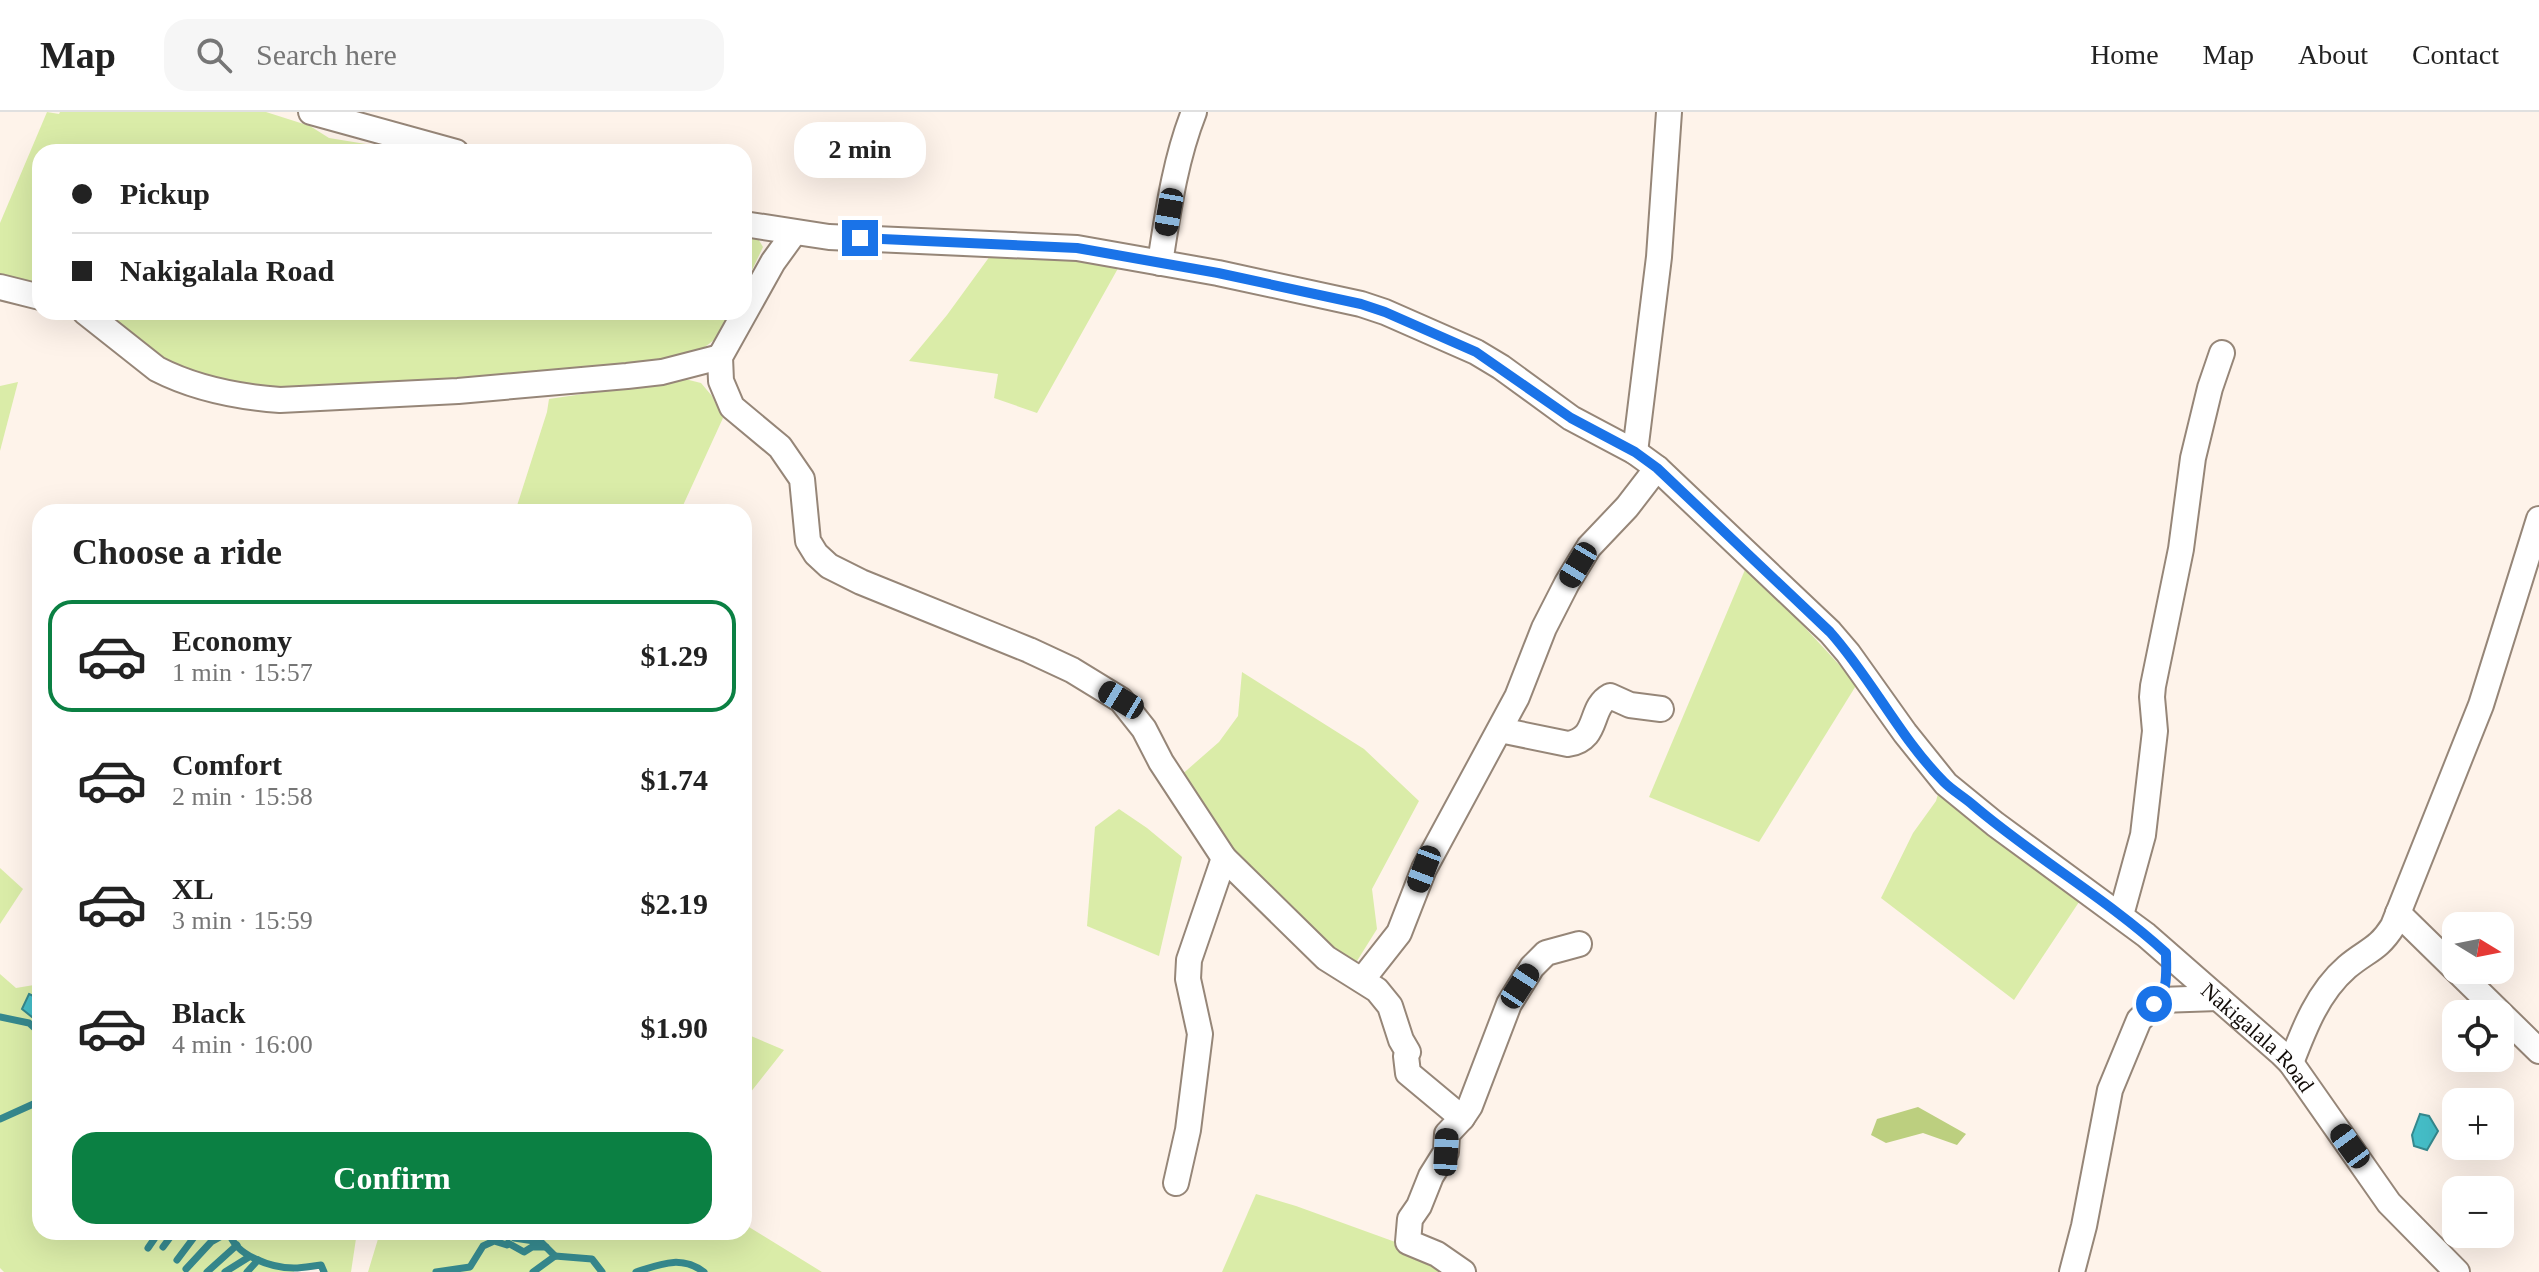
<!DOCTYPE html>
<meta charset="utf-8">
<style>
:root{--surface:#fff;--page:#f6f6f6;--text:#222;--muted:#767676;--line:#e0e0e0;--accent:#0b8043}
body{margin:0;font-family:"Times New Roman",serif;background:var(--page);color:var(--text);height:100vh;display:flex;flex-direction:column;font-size:30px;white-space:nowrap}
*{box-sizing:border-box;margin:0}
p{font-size:26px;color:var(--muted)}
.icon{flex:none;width:44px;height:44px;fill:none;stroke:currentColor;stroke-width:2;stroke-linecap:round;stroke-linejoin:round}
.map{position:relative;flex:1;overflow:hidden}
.drawer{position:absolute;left:32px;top:392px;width:720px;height:736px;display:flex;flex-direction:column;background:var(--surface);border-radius:24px;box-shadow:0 8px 32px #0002}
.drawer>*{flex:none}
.guide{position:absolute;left:32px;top:32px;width:720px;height:176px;border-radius:24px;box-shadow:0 8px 32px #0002;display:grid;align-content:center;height:176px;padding:0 40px;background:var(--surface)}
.needle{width:52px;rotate:100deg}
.buttons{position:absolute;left:2442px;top:800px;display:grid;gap:16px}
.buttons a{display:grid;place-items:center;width:72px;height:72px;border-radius:16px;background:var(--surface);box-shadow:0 8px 32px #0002;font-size:40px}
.end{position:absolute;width:36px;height:36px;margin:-18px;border:10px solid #1a73e8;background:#fff;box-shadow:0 0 0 4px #fff}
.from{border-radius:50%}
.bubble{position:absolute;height:56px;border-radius:24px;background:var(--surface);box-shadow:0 8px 32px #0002;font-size:26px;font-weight:600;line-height:56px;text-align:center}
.car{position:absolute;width:24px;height:48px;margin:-24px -12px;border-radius:10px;box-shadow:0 0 6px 2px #0007;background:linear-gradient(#222 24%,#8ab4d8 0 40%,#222 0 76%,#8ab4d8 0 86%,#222 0)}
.guide b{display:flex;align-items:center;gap:28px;height:76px;font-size:30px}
.guide b+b{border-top:2px solid var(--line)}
.guide i{width:20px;height:20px;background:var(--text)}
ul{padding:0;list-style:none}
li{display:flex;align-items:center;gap:24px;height:112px;margin:0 16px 12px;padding:0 24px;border:4px solid transparent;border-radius:24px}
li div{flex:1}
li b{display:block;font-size:30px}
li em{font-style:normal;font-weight:600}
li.on{border-color:var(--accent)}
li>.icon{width:72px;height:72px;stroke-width:1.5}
h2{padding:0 40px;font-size:36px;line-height:96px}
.primary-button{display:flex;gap:16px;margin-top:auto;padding:16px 40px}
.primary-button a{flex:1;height:92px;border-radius:24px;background:var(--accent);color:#fff;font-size:32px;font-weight:600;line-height:92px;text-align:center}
header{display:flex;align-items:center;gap:48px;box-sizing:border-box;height:112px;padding:0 40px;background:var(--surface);border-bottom:2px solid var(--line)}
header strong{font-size:38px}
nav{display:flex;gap:44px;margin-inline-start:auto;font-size:28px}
.search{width:560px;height:72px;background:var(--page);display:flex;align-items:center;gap:20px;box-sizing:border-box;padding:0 28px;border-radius:24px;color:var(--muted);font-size:30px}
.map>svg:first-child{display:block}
</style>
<header>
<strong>Map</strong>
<div class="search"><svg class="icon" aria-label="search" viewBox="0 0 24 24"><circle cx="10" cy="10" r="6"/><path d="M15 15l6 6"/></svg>Search here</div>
<nav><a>Home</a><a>Map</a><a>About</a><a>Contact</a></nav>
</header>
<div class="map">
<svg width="2539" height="1160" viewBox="0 0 2539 1160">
<rect width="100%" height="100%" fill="#fef3ea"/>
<!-- green -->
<g fill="#daeca8">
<polygon points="47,0 59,2 60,0 266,0 310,14 329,26 415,40 40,40 40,178 0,167 0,111"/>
<polygon points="744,122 757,125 763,135 744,175"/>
<polygon points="990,144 1121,151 1037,301 994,286 998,262 909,249 947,203"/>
<polygon points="96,200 733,200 722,222 693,244 657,256 477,269 322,272 264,284 161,257"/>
<polygon points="685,267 701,271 712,284 723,306 680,400 515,400 547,300 549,287"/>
<polygon points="18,270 0,339 0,274"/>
<polygon points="1747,453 1857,572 1759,730 1649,685"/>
<polygon points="1242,560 1364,637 1419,689 1372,777 1377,817 1357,849 1345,857 1171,672 1219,630 1238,604"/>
<polygon points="1940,675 2083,784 2014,888 1881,786 1913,721 1936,689"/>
<polygon points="1119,697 1147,716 1182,745 1159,844 1087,814 1095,715"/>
<polygon points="0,756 23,777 0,812"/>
<polygon points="0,862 16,876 40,872 40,1120 357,1120 351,1160 324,1160 320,1153 295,1156 294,1160 4,1160 0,1156"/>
<polygon points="744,921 784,938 746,986 744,998"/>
<polygon points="1256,1082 1296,1094 1478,1160 1222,1160"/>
<polygon points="744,1112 822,1160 368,1160 378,1127 386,1120 744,1120"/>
</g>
<!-- forest -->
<polygon fill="#bccf7f" points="1918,995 1966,1022 1957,1033 1923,1021 1886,1031 1871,1023 1877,1007"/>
<!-- water -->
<g fill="#45bec8" stroke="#36898e" stroke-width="2">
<polygon points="29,882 40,887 40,906 32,905 22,897"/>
<polygon points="2420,1002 2429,1004 2438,1019 2427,1038 2414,1034 2412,1023"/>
</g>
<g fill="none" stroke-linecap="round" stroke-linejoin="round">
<!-- stream -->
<g stroke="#36898e" stroke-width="7">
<polyline points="0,905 29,911 40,921"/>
<polyline points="0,1007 40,989"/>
<path d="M229,1120C235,1144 272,1156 294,1156C303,1156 312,1154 321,1153L324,1160"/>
<polyline points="513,1120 514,1126 541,1130 555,1144"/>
<polyline points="411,1122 432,1124 439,1120"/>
<polyline points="163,1135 174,1120"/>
<polyline points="148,1136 159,1120"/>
<polyline points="177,1148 198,1120"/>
<polyline points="186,1157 211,1130 229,1120"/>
<polyline points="207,1160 237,1133"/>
<polyline points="225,1160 249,1145"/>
<polyline points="247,1160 258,1148"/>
<polyline points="436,1160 470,1155 483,1134 494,1129 507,1133 508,1131 524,1140 532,1135 546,1135"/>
<polyline points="533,1160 555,1144 592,1147 602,1160"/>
<path d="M636,1160C661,1152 681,1143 704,1160"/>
</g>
<defs>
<g id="minor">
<polyline points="311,0 456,40"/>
<path id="s1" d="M744,112L829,125L1077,136L1218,161L1361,192L1385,200L1476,240L1501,255L1571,306L1635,340L1657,356L1830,520L1848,541L1905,621L1946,672L1995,712L2146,823L2282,942L2291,951L2389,1091L2457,1160"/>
<polyline points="794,121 773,150 720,245 721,269 732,295 780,335 802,367 808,429 816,442 829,454 861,470 1029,538 1072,558 1121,588 1144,617 1161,650 1224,746 1326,846 1377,878 1390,894 1401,928 1408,940 1406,944 1408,961 1462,1006 1447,1022 1446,1040 1431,1064 1419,1094 1410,1107 1408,1130 1437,1142 1463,1160"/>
<path d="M1160,151C1168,100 1175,48 1194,0"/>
<polyline points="0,175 40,185"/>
<path d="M85,200L157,257C194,276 239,285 280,288L458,279L627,264L662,260L720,245"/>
<polyline points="1635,340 1659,145 1669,0"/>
<path d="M1500,618L1568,632C1600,627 1588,596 1610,584L1630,593L1661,597"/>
<polyline points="2398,801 2539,939"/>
<polyline points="2121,803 2143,723 2155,619 2152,585 2153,574 2181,437 2193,346 2210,276 2222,241"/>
<polyline points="1362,868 1399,821 1424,757 1517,585 1544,516 1567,471 1589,435 1627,395 1657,356"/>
<path d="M2291,951C2304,917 2318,880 2347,855C2367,838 2378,838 2393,814L2481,593L2539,407"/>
<polyline points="1462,1006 1470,994 1509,892 1532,855 1546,841 1579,832"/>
<polyline points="1176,1071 1188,1018 1200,922 1188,867 1189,848 1224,746"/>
<polyline points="2072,1160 2084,1114 2110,978 2139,908 2160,888 2218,886"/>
</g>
</defs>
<!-- minor casing -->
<use href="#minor" stroke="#968678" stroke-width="28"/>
<!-- minor -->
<use href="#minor" stroke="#fff" stroke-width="24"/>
</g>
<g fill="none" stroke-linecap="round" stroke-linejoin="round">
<!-- route -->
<path stroke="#1a73e8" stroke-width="10" d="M860,126L1077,136L1218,161L1361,192L1385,200L1476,240L1571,306L1635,340L1657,356L1830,520C1872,567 1900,626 1944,670C1953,679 1964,685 1973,693C2035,746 2106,786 2166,841C2166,857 2169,883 2154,892"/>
</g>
<g text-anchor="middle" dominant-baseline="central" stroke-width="6" stroke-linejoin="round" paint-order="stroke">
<!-- street labels -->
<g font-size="22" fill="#120c08" stroke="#fff">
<text stroke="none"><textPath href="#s1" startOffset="1796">Nakigalala Road</textPath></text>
</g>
</g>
</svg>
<div class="buttons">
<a><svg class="needle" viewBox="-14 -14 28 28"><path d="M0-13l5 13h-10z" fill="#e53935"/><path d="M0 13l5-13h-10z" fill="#767676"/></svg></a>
<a><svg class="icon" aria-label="locate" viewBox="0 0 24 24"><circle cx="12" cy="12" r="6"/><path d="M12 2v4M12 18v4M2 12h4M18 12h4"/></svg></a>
<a>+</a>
<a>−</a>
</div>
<i class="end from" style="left:2154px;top:892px"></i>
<i class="end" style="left:860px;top:126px"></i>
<div class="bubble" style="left:794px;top:10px;width:132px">2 min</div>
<i class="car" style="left:1169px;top:100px;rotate:190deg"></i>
<i class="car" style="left:1578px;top:453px;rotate:211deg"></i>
<i class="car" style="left:1121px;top:588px;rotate:301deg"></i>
<i class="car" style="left:1424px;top:757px;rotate:201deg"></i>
<i class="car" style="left:1520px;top:874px;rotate:33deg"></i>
<i class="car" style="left:2350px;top:1034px;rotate:324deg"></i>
<i class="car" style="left:1446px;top:1040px;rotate:3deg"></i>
<div class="guide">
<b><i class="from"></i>Pickup</b>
<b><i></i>Nakigalala Road</b>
</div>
<section class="drawer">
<h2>Choose a ride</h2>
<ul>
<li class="on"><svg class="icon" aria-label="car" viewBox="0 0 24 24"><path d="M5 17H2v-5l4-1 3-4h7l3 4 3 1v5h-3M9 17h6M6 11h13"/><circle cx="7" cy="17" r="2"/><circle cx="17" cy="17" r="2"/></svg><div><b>Economy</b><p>1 min · 15:57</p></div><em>$1.29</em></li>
<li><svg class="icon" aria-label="car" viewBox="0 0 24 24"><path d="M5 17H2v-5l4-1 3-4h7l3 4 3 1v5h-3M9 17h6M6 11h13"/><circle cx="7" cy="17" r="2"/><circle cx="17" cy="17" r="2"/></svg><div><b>Comfort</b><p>2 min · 15:58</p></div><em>$1.74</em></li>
<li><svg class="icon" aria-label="car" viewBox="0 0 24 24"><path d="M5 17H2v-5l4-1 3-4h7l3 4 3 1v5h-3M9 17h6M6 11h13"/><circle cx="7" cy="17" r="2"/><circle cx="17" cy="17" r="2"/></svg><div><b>XL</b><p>3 min · 15:59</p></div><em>$2.19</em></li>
<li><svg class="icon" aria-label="car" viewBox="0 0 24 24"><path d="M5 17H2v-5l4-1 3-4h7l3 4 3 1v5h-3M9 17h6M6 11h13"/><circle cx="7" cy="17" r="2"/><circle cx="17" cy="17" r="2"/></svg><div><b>Black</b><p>4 min · 16:00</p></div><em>$1.90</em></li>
</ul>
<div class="primary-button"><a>Confirm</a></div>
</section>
</div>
